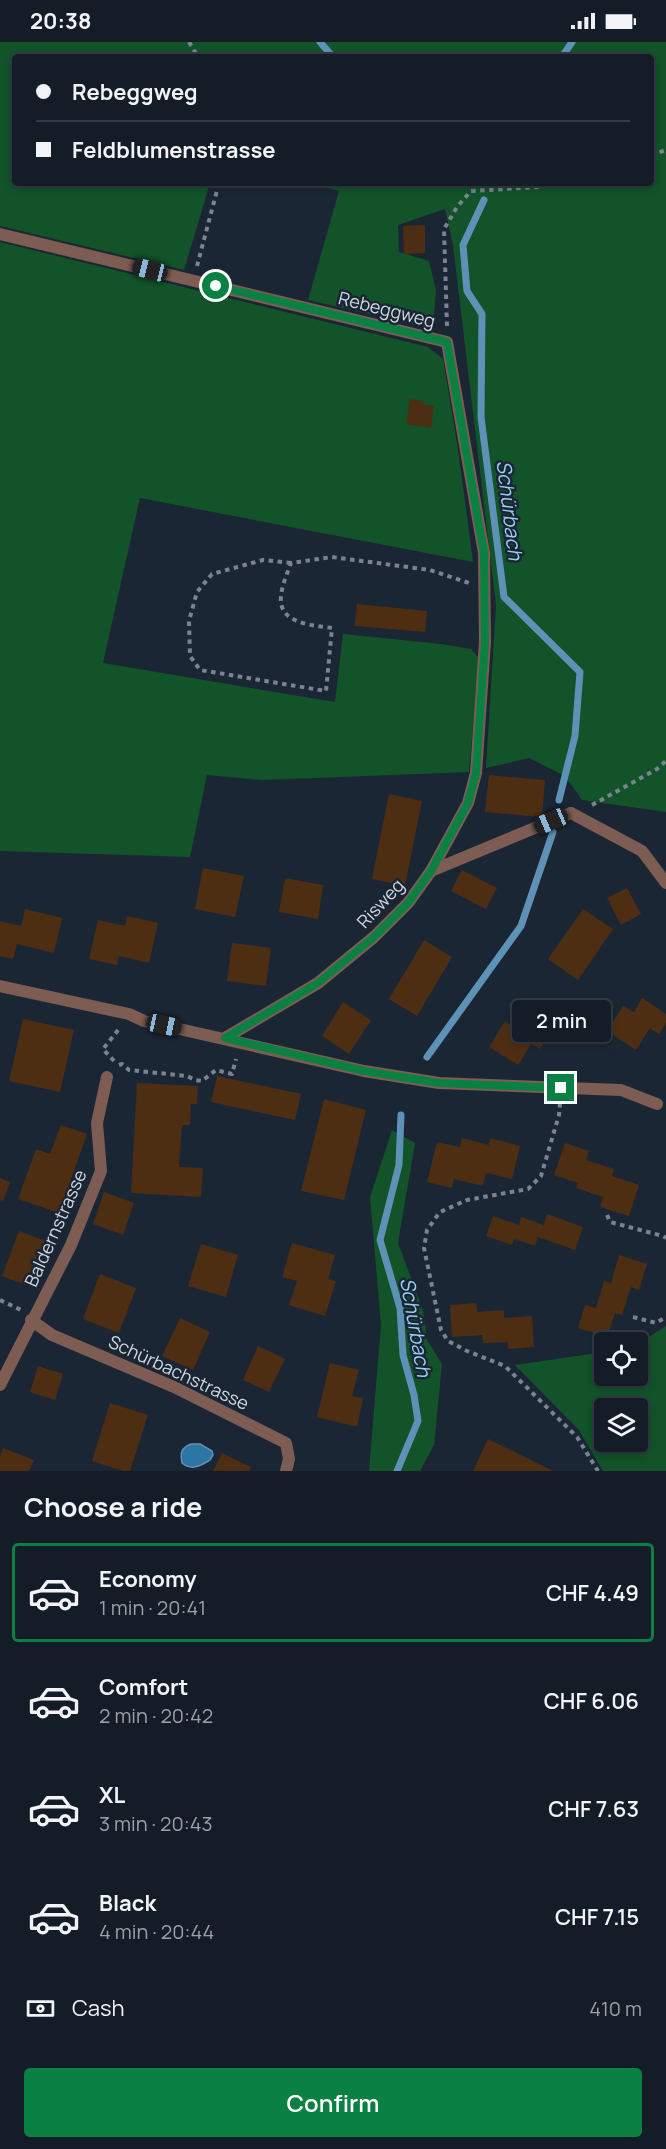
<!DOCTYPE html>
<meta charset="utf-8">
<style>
:root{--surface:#141c27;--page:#212933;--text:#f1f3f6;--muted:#9da1a7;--line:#333a44;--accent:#0b8043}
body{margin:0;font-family:Manrope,sans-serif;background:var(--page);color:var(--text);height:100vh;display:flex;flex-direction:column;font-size:22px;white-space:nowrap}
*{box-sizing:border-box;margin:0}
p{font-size:20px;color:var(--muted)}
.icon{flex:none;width:33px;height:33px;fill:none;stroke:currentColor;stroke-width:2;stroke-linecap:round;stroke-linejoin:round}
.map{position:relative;height:1429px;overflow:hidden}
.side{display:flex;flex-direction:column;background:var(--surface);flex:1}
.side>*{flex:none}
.top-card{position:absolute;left:12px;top:12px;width:642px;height:132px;border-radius:6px;box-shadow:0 3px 9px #0003,0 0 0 2px var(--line);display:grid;align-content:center;height:132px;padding:0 24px;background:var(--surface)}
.buttons{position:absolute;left:594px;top:1290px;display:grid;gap:12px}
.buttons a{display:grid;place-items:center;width:54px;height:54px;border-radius:6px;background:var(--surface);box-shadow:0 3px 9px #0003,0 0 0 2px var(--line);font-size:30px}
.end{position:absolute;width:27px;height:27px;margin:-14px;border:8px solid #0b8043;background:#fff;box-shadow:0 0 0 3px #fff}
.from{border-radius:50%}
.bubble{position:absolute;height:42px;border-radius:6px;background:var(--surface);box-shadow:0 3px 9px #0003,0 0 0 2px var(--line);font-size:20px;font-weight:600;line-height:42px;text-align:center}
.car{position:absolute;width:18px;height:36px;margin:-18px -9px;border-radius:8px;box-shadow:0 0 4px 2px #0007;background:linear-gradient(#222 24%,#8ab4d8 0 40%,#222 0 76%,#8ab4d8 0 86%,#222 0)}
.top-card b{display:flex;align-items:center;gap:21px;height:57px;font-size:22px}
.top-card b+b{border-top:2px solid var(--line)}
.top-card i{width:15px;height:15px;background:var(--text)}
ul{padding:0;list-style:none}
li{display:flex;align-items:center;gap:18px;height:99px;margin:0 12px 9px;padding:0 12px;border:3px solid transparent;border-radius:6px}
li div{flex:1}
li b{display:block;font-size:22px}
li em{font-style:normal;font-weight:600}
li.active{border-color:var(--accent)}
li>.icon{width:54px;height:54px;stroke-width:1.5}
h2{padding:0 24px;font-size:27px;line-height:72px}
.pay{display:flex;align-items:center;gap:15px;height:66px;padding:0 24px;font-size:22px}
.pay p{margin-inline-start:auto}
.primary-button{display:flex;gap:12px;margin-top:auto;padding:12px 24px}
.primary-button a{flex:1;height:69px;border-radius:6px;background:var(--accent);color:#fff;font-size:24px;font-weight:600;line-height:69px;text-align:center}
.status{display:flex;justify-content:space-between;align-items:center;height:42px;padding:0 30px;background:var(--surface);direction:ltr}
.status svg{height:16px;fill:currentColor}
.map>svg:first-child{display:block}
</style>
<div class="status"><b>20:38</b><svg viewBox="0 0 49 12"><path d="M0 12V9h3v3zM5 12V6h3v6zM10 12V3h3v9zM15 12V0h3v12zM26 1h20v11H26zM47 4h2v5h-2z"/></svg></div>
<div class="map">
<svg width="666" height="1429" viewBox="0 0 666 1429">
<rect width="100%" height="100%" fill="#1b2634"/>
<!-- green -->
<g fill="#12532a" fill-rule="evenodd">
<polygon points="0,0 666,0 666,770 582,758 570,741 561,732 529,716 486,726 496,563 453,203 445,167 398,183 399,210 429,219 436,248 433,287 308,258 339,149 310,141 651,141 651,15 15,15 15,141 210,141 184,228 0,184"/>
<polygon points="0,200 428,305 443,317 458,407 473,520 140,456 103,621 335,660 343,592 441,602 471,607 479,616 469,730 263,738 207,733 190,815 0,809"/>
<polygon points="392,1088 415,1101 398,1201 423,1268 427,1298 442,1322 434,1403 420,1429 369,1429 381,1283 370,1155"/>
<path d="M666,1284V1429H603L579,1388L515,1323L604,1310V1334H638V1302ZM604,1366H638V1400H604Z"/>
</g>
<!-- water -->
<path fill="#2c75a4" stroke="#5d92b6" stroke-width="1.5" d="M191,1402H200L212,1409L213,1413L210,1418C200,1424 192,1429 182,1421C180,1411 181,1406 191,1402Z"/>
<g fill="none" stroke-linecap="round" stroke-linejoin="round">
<!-- stream -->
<g stroke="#5d92b6" stroke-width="7">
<polyline points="320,0 333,15"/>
<polyline points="562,15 572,0"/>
<polyline points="484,158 463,203 467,249 482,272 481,375 504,555 580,630 575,694 559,758"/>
<polyline points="427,1015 521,884 553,790"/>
<polyline points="397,1429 418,1379 414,1353 403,1313 400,1266 380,1198 399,1123 401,1073"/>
</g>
</g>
<!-- building -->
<g fill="#4d2e12">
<polygon points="425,183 425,211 404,212 403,184"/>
<polygon points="410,357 424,359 423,363 434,364 431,386 406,382"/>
<polygon points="357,562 427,569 425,590 355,584"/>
<polygon points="489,733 545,738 542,775 485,770"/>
<polygon points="389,752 422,759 405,844 372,837"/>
<polygon points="203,826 244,834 235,875 195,867"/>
<polygon points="462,828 497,846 486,867 451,849"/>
<polygon points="285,836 323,843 318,877 279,870"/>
<polygon points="627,846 641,872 621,883 607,856"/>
<polygon points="25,867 62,876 54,911 17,902 13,917 0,914 0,879 21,884"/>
<polygon points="583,867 613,887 578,938 548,917"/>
<polygon points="127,874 158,881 149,921 119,914 117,923 89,917 98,878 125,884"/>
<polygon points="424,898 452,915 417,974 389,957"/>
<polygon points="232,901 271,906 266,944 227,939"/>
<polygon points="642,956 666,972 666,981 659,992 650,986 636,1008 607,989 623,964 634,970"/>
<polygon points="343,960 371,978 349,1012 322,994"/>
<polygon points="524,972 551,990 540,1007 531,1002 518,1023 489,1005 505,979 515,986"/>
<polygon points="23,977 74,988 60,1050 9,1039"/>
<polygon points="217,1034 301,1052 295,1078 211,1060"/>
<polygon points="137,1041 198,1044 197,1062 191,1062 190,1083 182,1083 179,1125 203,1126 201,1155 131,1151"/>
<polygon points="324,1057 366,1068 344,1158 301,1149"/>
<polygon points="61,1083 87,1092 59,1171 18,1157 36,1107 50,1112"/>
<polygon points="462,1096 489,1103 490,1096 520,1104 512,1137 486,1131 483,1144 454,1137 452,1146 427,1140 437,1100 460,1105"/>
<polygon points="565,1101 589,1109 586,1118 614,1127 612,1134 639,1143 629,1174 600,1165 603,1155 576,1146 578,1141 554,1133"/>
<polygon points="0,1136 10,1140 3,1159 0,1158"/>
<polygon points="104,1150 134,1161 123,1193 93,1182"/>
<polygon points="547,1172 583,1185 575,1208 538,1195 535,1204 514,1197 512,1203 486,1194 493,1174 519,1183 521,1175 544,1183"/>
<polygon points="19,1189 48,1200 31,1245 2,1234"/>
<polygon points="292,1201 335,1213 328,1237 336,1239 325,1274 289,1263 297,1239 282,1235"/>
<polygon points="201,1202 238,1213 226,1255 188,1244"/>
<polygon points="619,1213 647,1222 639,1248 631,1245 622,1273 615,1271 607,1295 578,1286 585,1263 596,1266 604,1239 611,1241"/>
<polygon points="100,1232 136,1246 119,1291 83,1277"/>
<polygon points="476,1261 477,1270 504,1268 504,1276 532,1274 534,1305 508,1307 508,1300 483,1301 482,1293 452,1295 450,1263"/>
<polygon points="180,1276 210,1290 193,1328 162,1314"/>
<polygon points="258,1304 285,1317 269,1350 243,1338"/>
<polygon points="330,1321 359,1328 352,1354 363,1356 357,1385 317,1375"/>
<polygon points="38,1324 63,1332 55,1358 30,1350"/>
<polygon points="110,1361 148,1373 130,1429 123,1429 92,1419"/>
<polygon points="488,1397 553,1429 473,1429"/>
<polygon points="3,1406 34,1418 29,1429 0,1429 0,1414"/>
<polygon points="222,1411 251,1425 249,1429 213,1429"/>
</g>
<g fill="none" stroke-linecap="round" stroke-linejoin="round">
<!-- path -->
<g stroke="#7a838f" stroke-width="4" stroke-dasharray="4.5 4.5" stroke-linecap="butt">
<polyline points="189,0 198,15"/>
<polyline points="651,113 666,108"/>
<polyline points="197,224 219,141"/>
<polyline points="447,284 444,187 457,165 471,149 539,145 555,141"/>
<path d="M291,521L263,518L212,532L197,550L189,579L190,614L200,628L326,649L332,586C312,583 278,582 281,554C282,543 287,532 291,521L332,515L430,528L469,541"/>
<polyline points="592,763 657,727 666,719"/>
<polyline points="114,1019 103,1007 119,987"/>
<polyline points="119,1023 122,1022 129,1028 187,1034 195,1038 202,1039 216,1028 232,1032 236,1017"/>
<polyline points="560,1061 559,1073 541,1134 528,1147 467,1158 440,1170 427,1188 424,1206 441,1288 448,1299 467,1309 505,1324 577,1395 598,1429"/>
<polyline points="607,1173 610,1180 663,1194 666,1196"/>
<polyline points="0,1258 21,1268"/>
<polyline points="633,1275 656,1281 666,1275"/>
</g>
<!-- lane -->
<polyline stroke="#7d5c53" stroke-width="12" points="571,771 642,809 666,841"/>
<!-- street -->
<g stroke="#7d5c53" stroke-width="12">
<polyline points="0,192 447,300 484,511 485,600 476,731 468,761 431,829"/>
<polyline points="0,944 129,972 144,979 364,1029 439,1041 621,1048 657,1062"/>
<polyline points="225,996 318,941 374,895 408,861 431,829 571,771"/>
<polyline points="31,1278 52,1293 174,1345 286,1401 289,1417 286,1429"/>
<polyline points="0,1343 71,1203 101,1129 97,1081 107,1035"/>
</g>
</g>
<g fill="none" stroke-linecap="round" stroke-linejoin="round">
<!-- route -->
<polyline stroke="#0b8043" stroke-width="8" points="216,244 447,300 484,511 485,600 476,731 468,761 431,829 408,861 374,895 318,941 225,996 364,1029 439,1041 561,1046"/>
</g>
<g text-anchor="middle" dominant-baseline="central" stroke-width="5" stroke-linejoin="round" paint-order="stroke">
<!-- street labels -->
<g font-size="18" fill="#d0d7e1" stroke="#1b2634">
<text transform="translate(387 267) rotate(14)">Rebeggweg</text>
<text transform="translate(380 861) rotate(-47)">Risweg</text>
<text transform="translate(55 1186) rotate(-66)">Baldernstrasse</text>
<text transform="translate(179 1330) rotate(25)">Schürbachstrasse</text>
</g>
<!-- water labels -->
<g font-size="20" font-style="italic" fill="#98cef5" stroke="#1b2634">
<text transform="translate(510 468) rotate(83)">Schürbach</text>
<text transform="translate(416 1285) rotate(80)">Schürbach</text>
</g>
</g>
</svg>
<div class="buttons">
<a><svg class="icon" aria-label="locate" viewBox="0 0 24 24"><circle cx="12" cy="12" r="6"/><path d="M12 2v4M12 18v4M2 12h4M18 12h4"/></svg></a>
<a><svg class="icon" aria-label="layers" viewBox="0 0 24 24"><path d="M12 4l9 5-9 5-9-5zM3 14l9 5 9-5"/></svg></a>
</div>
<i class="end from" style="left:216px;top:244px"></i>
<i class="end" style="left:561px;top:1046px"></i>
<div class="bubble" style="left:512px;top:958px;width:99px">2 min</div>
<i class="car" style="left:150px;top:228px;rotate:284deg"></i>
<i class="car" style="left:551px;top:779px;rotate:247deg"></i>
<i class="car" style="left:164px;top:983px;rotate:102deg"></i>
<div class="top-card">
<b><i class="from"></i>Rebeggweg</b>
<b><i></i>Feldblumenstrasse</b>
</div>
</div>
<section class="side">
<h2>Choose a ride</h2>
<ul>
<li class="active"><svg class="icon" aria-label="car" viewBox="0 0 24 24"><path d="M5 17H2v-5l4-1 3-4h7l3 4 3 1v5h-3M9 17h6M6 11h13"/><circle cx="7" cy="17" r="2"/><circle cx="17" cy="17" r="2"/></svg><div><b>Economy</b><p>1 min · 20:41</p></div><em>CHF 4.49</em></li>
<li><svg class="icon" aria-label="car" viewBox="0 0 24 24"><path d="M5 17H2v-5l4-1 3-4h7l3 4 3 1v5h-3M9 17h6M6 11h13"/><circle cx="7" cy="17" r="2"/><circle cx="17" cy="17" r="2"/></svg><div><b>Comfort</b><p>2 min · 20:42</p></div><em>CHF 6.06</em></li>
<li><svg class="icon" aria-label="car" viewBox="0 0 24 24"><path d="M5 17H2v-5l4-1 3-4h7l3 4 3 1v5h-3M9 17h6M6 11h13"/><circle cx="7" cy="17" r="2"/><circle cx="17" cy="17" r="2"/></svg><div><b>XL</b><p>3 min · 20:43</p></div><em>CHF 7.63</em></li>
<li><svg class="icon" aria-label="car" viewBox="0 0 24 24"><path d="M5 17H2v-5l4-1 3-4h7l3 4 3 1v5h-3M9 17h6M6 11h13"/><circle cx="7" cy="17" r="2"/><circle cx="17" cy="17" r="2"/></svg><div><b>Black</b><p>4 min · 20:44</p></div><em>CHF 7.15</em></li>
</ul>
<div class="pay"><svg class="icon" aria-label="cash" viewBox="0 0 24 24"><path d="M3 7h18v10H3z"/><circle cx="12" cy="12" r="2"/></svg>Cash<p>410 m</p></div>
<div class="primary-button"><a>Confirm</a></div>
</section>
